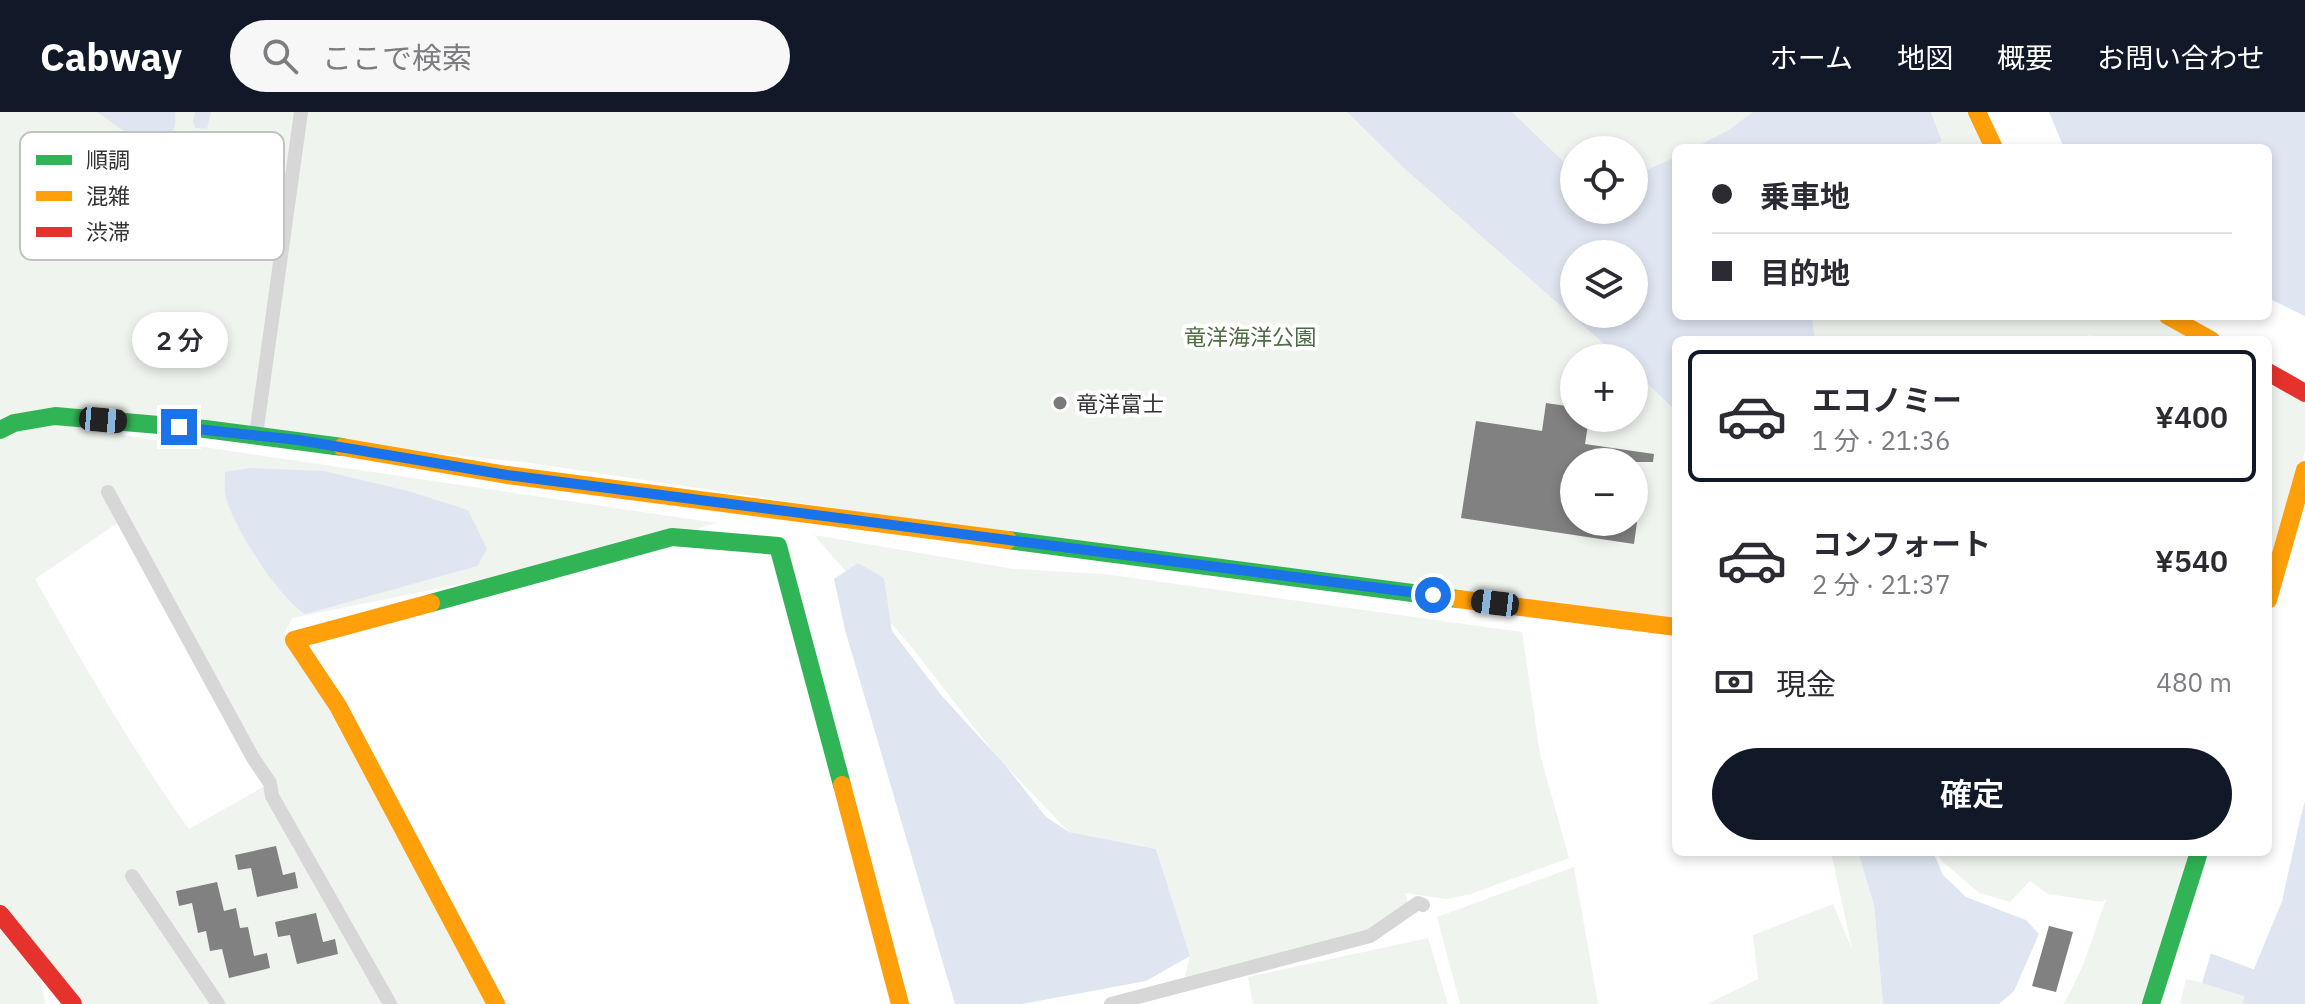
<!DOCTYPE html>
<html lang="ja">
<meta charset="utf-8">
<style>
:root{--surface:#fff;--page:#f7f7f7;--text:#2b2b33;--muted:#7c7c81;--line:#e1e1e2;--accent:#111827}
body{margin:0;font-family:"IBM Plex Sans","Noto Sans JP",sans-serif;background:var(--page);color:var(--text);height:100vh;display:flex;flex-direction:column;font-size:30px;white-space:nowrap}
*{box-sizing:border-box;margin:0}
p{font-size:26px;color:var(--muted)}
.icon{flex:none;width:44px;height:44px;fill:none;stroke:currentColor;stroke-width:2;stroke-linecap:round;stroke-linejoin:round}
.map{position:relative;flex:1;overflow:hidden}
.drawer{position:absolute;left:1672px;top:224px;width:600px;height:520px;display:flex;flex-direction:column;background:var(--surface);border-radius:12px;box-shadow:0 4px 12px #0003}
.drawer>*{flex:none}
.top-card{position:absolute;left:1672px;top:32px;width:600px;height:176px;border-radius:12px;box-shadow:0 4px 12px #0003;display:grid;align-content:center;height:176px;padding:0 40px;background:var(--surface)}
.tools{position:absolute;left:1560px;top:24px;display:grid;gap:16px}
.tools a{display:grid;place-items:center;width:88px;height:88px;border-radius:50%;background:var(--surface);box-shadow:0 4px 12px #0003;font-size:40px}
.end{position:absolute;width:36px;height:36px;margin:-18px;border:10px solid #1a73e8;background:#fff;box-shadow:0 0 0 4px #fff}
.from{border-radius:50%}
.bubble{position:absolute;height:56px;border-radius:28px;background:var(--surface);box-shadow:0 4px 12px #0003;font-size:26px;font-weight:600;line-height:56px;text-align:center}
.car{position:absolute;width:24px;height:48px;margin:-24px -12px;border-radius:10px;box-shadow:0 0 6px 2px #0007;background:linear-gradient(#222 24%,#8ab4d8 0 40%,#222 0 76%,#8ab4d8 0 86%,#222 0)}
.top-card b{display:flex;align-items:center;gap:28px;height:76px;font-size:30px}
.top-card b+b{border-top:2px solid var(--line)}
.top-card i{width:20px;height:20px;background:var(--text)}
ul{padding:14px 0 0;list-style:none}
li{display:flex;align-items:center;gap:24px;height:132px;margin:0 16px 12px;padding:0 24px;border:4px solid transparent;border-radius:12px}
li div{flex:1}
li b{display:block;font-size:30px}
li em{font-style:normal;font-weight:600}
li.on{border-color:var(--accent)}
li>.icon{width:72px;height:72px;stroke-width:1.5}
.pay{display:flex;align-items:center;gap:20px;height:88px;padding:0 40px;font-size:30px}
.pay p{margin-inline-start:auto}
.primary-button{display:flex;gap:16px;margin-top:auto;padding:16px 40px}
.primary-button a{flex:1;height:92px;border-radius:48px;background:var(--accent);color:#fff;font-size:32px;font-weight:600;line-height:92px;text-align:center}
header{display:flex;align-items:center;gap:48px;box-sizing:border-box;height:112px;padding:0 40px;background:var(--accent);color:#fff}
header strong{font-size:38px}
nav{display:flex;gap:44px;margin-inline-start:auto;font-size:28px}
.search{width:560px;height:72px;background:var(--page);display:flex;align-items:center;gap:20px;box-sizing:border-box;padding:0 28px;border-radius:44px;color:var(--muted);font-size:30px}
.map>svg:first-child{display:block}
</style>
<header>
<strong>Cabway</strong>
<div class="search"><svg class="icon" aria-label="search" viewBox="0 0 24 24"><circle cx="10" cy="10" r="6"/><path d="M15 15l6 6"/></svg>ここで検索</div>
<nav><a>ホーム</a><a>地図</a><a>概要</a><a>お問い合わせ</a></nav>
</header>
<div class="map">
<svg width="2305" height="892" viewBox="0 0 2305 892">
<rect width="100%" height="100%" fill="#fff"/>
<!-- green -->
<g fill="#f0f4ee" fill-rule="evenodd">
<path d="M0,0H1350L1384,36L1541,171L1620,246H1574V306H1634V259L1676,299V513L1283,463L523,350L127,311L123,323L717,411L614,441L292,506L284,522L365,645L495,892H73L39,853L45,892H0ZM1574,350H1634V410H1574ZM122,408L270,671L189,717C132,637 84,553 35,467Z"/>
<polygon points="1512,0 1781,0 1707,36 1676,36 1676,45 1634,63 1634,38 1574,38 1574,54 1566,52"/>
<polygon points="1931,0 1977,0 1997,36 1923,36 1942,28"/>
<polygon points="1812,204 2189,204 2218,228 2116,228 2088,223 2094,228 1815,228"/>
<polygon points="2268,260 2305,281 2305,339 2268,479"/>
<polygon points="814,423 1014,457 1104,462 1522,520 1540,642 1569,746 1471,782 1446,787 1405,781 1410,797 1378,818 1183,872 1190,844 1156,737 1069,720 997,645 910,533"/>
<polygon points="1831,740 1858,740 1874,793 1883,892 1707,892 1758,867 1753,823 1833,792 1852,837"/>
<path d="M1937,740H2194L2154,892H2063C2084,860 2093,822 2106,787L2102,790L2048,782L2030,769L2010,790L1979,781L1942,749Z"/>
<polygon points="1574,755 1598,892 1460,892 1437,805"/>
<polygon points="1428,826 1448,892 1253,892 1248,865"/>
<polygon points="2186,867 2244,880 2243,892 2180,892"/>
</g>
<!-- water -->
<g fill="#dfe6f1" fill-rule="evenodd">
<path d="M97,0H175C179,29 157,35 133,32L124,19Z"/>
<polygon points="195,0 211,0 207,17 195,16 193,10"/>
<path d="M1347,0H1512L1566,52L1574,54V98H1634V63L1676,45V204H1812L1815,228H1676V299L1634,259V246H1620L1404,56ZM1634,142V202H1574V142Z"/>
<polygon points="1753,0 1931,0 1942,29 1923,36 1694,36 1729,18"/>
<polygon points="2049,0 2305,0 2305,204 2268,186 2268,36 2064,36"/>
<path d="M250,356L324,359L408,379L468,398L487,437L477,454L305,502C279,486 234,416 226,386C224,378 225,368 225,360Z"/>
<polygon points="858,451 884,466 892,519 941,583 1005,653 1046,705 1069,720 1156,737 1190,844 1146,869 1022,892 955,892 845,518 834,467"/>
<polygon points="2305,689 2305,892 2243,892 2244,884 2202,871 2211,841 2253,857 2282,789 2296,721"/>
<polygon points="1858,740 1933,740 1943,763 1966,785 2026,808 2039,822 2014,879 1999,892 1883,892 1874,793"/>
</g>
<!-- pier -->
<polygon fill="#fff" points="2305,685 2282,789 2254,857 2207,840 2212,837 2252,852 2279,788 2292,720 2301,688"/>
<!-- building -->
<g fill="#818181">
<polygon points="1546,291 1574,295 1574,306 1589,306 1585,332 1654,342 1653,350 1574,350 1574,410 1637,410 1634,432 1461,406 1476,309 1542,319"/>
<polygon points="276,734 283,763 295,760 298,776 257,785 251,756 238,758 235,743"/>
<polygon points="217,770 224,799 236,796 240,816 248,815 254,844 267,841 270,856 229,866 222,837 210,839 206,819 198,821 192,791 179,794 176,779"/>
<polygon points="316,801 323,830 335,827 338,842 297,852 290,823 278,825 275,810"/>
<polygon points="2049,814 2073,820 2056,880 2032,874"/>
</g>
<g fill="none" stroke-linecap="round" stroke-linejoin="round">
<!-- street -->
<g stroke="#d7d7d7" stroke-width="14">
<polyline points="256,323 301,0"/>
<polyline points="108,380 253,646 270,671 272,684 390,892"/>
<polyline points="132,764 218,892"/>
<polyline points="1111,892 1370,824 1418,791 1423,793"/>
</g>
<!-- fast -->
<g stroke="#30b455" stroke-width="18">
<polyline points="0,318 14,311 55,304 205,317 342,335"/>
<polyline points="1008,428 1458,487"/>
<polyline points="431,491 672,425 778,434 842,673"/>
<polyline points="2151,892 2199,740"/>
</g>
<!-- slow -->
<g stroke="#ff9f0a" stroke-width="18">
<polyline points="1977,0 1994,36"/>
<polyline points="2168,204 2211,228"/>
<polyline points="342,335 507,363 1008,428"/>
<polyline points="1458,487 1676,515"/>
<polyline points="2268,488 2305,358"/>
<polyline points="431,491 294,528 338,594 496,892"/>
<polyline points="842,673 900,892"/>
</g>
<!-- jam -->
<g stroke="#e5322d" stroke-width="18">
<polyline points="2268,260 2305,281"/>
<polyline points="0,802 73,892"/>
</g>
</g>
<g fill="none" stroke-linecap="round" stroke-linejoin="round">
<!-- route -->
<polyline stroke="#1a73e8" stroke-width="10" points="179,315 298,328 507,363 1433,483"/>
</g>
<!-- markers -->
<circle fill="#7a7a7a" stroke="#fff" stroke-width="3" cx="1060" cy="291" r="8"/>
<g text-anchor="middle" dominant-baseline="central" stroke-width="8" stroke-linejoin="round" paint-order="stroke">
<!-- park labels -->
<g font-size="22" fill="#4d6c43" stroke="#fff">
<text x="1250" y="224">竜洋海洋公園</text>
</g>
<!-- poi labels -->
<g font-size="22" fill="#333" stroke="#fff" text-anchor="start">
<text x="1076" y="291">竜洋富士</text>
</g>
</g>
<!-- legend -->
<rect x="20" y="20" width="264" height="128" rx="12" fill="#fff" stroke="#c2c2c2" stroke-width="2"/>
<rect x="36" y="43" width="36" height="10" fill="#30b455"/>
<rect x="36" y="79" width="36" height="10" fill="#ff9f0a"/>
<rect x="36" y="115" width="36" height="10" fill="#e5322d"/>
<g font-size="22" fill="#333">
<text x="86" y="56">順調</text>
<text x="86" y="92">混雑</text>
<text x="86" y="128">渋滞</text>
</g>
</svg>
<div class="tools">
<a><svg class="icon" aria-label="locate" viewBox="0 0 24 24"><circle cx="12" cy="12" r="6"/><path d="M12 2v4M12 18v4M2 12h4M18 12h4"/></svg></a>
<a><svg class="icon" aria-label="layers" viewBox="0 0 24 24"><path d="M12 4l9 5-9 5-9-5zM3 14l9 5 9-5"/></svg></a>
<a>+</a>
<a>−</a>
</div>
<i class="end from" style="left:1433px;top:483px"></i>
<i class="end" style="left:179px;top:315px"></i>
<div class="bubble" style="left:132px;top:200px;width:96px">2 分</div>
<i class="car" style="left:103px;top:308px;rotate:95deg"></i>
<i class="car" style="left:1495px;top:491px;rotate:277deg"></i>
<div class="top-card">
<b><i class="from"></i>乗車地</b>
<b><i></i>目的地</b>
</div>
<section class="drawer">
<ul>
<li class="on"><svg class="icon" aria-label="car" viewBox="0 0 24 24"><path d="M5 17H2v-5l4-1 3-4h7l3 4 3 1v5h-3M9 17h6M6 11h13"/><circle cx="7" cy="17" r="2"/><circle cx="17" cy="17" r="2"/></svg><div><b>エコノミー</b><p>1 分 · 21:36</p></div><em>¥400</em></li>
<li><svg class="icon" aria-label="car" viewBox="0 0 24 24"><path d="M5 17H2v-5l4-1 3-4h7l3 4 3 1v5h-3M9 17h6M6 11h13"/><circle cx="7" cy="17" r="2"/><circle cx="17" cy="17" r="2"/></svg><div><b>コンフォート</b><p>2 分 · 21:37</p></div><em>¥540</em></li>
</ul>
<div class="pay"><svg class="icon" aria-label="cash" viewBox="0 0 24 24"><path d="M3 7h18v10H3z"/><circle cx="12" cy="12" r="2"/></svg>現金<p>480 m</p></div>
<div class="primary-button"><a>確定</a></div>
</section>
</div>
